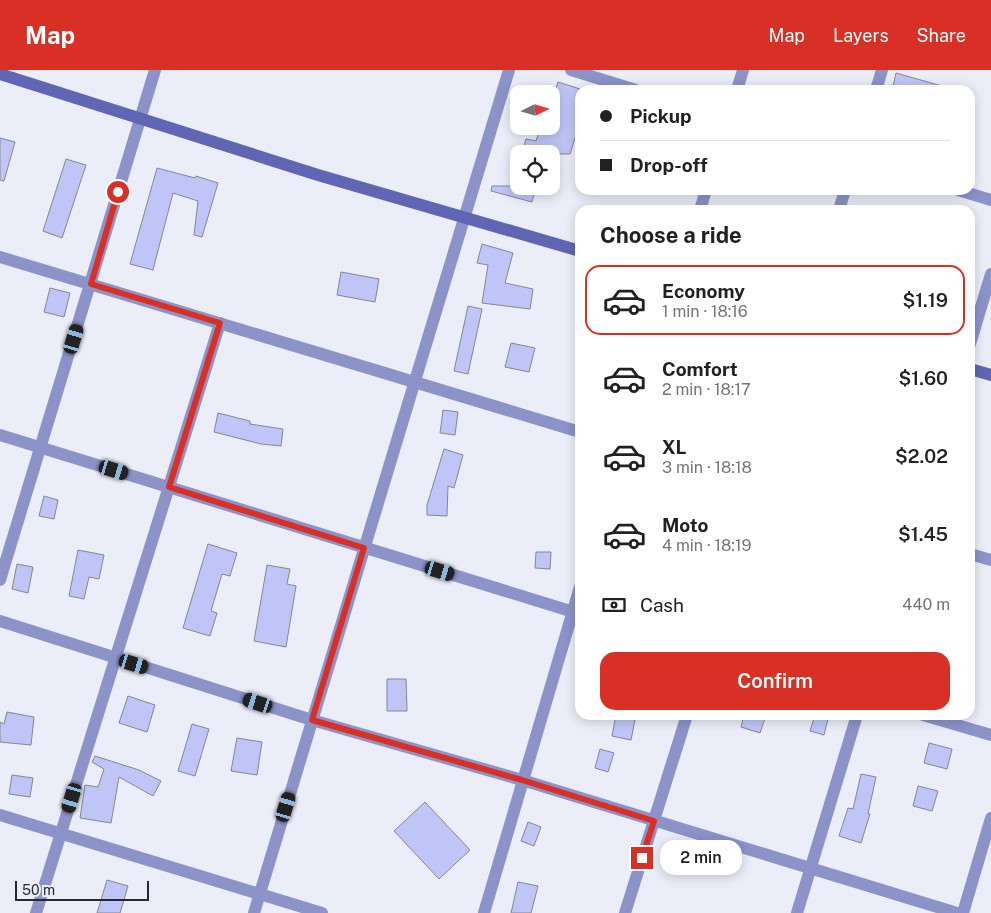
<!DOCTYPE html>
<meta charset="utf-8">
<style>
:root{--surface:#fff;--page:#f2f2f2;--text:#202124;--muted:#757577;--line:#e0e0e0;--accent:#d93025}
body{margin:0;font-family:"Public Sans",sans-serif;background:var(--page);color:var(--text);height:100vh;display:flex;flex-direction:column;font-size:19px;white-space:nowrap}
*{box-sizing:border-box;margin:0}
p{font-size:16px;color:var(--muted)}
.icon{flex:none;width:28px;height:28px;fill:none;stroke:currentColor;stroke-width:2;stroke-linecap:round;stroke-linejoin:round}
.map{position:relative;flex:1;overflow:hidden}
.drawer{position:absolute;left:575px;top:135px;width:400px;height:515px;display:flex;flex-direction:column;background:var(--surface);border-radius:15px;box-shadow:0 2px 12px #0003}
.drawer>*{flex:none}
.banner{position:absolute;left:575px;top:15px;width:400px;height:110px;border-radius:15px;box-shadow:0 2px 12px #0003;display:grid;align-content:center;height:110px;padding:0 25px;background:var(--surface)}
.needle{width:32px;rotate:85deg}
.tools{position:absolute;left:510px;top:15px;display:grid;gap:10px}
.tools a{display:grid;place-items:center;width:50px;height:50px;border-radius:10px;background:var(--surface);box-shadow:0 2px 12px #0003;font-size:25px}
.scale{position:absolute;left:15px;bottom:12px;width:134px;box-sizing:border-box;padding-left:5px;border:2px solid #27282c;border-top:0;font-size:14px;line-height:18px;white-space:nowrap;color:#27282c;-webkit-text-stroke:4px #ebedf8;paint-order:stroke}
.end{position:absolute;width:22px;height:22px;margin:-11px;border:6px solid #d93025;background:#fff;box-shadow:0 0 0 2px #fff}
.from{border-radius:50%}
.bubble{position:absolute;height:35px;border-radius:15px;background:var(--surface);box-shadow:0 2px 12px #0003;font-size:16px;font-weight:600;line-height:35px;text-align:center}
.car{position:absolute;width:15px;height:30px;margin:-15px -8px;border-radius:6px;box-shadow:0 0 4px 1px #0007;background:linear-gradient(#222 24%,#8ab4d8 0 40%,#222 0 76%,#8ab4d8 0 86%,#222 0)}
.banner b{display:flex;align-items:center;gap:18px;height:48px;font-size:19px}
.banner b+b{border-top:1px solid var(--line)}
.banner i{width:12px;height:12px;background:var(--text)}
ul{padding:0;list-style:none}
li{display:flex;align-items:center;gap:15px;height:70px;margin:0 10px 8px;padding:0 15px;border:2px solid transparent;border-radius:15px}
li div{flex:1}
li b{display:block;font-size:19px}
li em{font-style:normal;font-weight:600}
li.selected{border-color:var(--accent)}
li>.icon{width:45px;height:45px;stroke-width:1.5}
h2{padding:0 25px;font-size:22px;line-height:60px}
.pay{display:flex;align-items:center;gap:12px;height:55px;padding:0 25px;font-size:19px}
.pay p{margin-inline-start:auto}
.button{display:flex;gap:10px;margin-top:auto;padding:10px 25px}
.button a{flex:1;height:58px;border-radius:15px;background:var(--accent);color:#fff;font-size:20px;font-weight:600;line-height:58px;text-align:center}
header{display:flex;align-items:center;gap:30px;box-sizing:border-box;height:70px;padding:0 25px;background:var(--accent);color:#fff}
header strong{font-size:24px}
nav{display:flex;gap:28px;margin-inline-start:auto;font-size:18px}
.map>svg:first-child{display:block}
</style>
<header>
<strong>Map</strong>
<nav><a>Map</a><a>Layers</a><a>Share</a></nav>
</header>
<div class="map">
<svg width="991" height="843" viewBox="0 0 991 843">
<rect width="100%" height="100%" fill="#ebedf8"/>
<!-- building -->
<g fill="#bfc6f7" stroke="#848690">
<polygon points="896,3 942,16 942,20 892,20"/>
<polygon points="558,12 580,19 580,52 570,84 522,84 526,69 536,71 541,56 551,56 551,32"/>
<polygon points="0,68 15,72 4,111 0,110"/>
<polygon points="66,89 86,95 62,168 43,161"/>
<polygon points="157,98 195,108 196,106 218,113 202,167 194,165 198,131 173,123 153,200 130,194"/>
<polygon points="492,116 536,116 532,132 491,121"/>
<polygon points="482,174 513,183 505,213 533,219 530,239 482,233 488,195 477,193"/>
<polygon points="341,202 379,209 375,232 337,225"/>
<polygon points="50,218 70,223 64,247 44,242"/>
<polygon points="468,236 482,239 468,304 454,301"/>
<polygon points="511,273 535,278 529,302 505,297"/>
<polygon points="443,340 458,342 455,365 440,363"/>
<polygon points="218,343 250,351 250,354 283,359 281,376 261,374 214,362"/>
<polygon points="444,379 463,385 454,418 448,416 447,446 427,445 427,435"/>
<polygon points="44,426 58,430 54,449 39,446"/>
<polygon points="208,474 237,483 230,506 222,504 211,541 217,543 210,566 183,558"/>
<polygon points="78,480 104,485 99,509 89,507 84,529 69,526"/>
<polygon points="536,482 551,482 550,499 535,498"/>
<polygon points="17,494 33,497 28,523 12,519"/>
<polygon points="267,495 290,499 287,514 296,516 286,577 254,571"/>
<polygon points="387,609 406,609 407,641 387,641"/>
<polygon points="128,626 155,635 147,662 119,653"/>
<polygon points="7,642 34,647 31,675 0,672 0,652 4,654"/>
<polygon points="616,645 636,645 631,670 612,666"/>
<polygon points="744,645 766,645 760,663 741,657"/>
<polygon points="815,645 829,645 824,665 810,661"/>
<polygon points="192,654 209,659 195,706 178,701"/>
<polygon points="237,668 262,672 257,705 231,701"/>
<polygon points="929,673 952,679 947,699 924,693"/>
<polygon points="600,679 614,683 608,702 595,698"/>
<polygon points="95,686 139,700 161,711 153,726 119,707 111,753 80,748 85,715 98,717 104,699 92,692"/>
<polygon points="861,704 876,707 868,744 870,744 861,773 839,766 848,738 853,739"/>
<polygon points="12,705 33,708 30,727 9,724"/>
<polygon points="918,716 938,721 932,741 913,736"/>
<polygon points="425,732 470,780 439,809 394,761"/>
<polygon points="528,752 541,757 534,776 521,771"/>
<polygon points="107,810 128,816 120,843 97,843"/>
<polygon points="518,812 538,816 531,843 511,843"/>
</g>
<g fill="none" stroke-linecap="round" stroke-linejoin="round">
<!-- street -->
<g stroke="#8c93c9" stroke-width="12">
<polyline points="571,0 636,20"/>
<polyline points="737,20 743,0"/>
<polyline points="876,20 882,0"/>
<polyline points="958,120 991,130"/>
<polyline points="700,140 706,120"/>
<polyline points="839,140 845,120"/>
<polyline points="0,187 580,362"/>
<polyline points="970,274 991,204"/>
<polyline points="0,365 580,544"/>
<polyline points="970,484 991,490"/>
<polyline points="0,510 155,0"/>
<polyline points="0,551 312,650 522,710 957,843"/>
<polyline points="923,645 991,665"/>
<polyline points="0,745 322,843"/>
<polyline points="36,843 220,253"/>
<polyline points="254,843 509,0"/>
<polyline points="484,843 580,517"/>
<polyline points="625,843 687,645"/>
<polyline points="797,843 857,645"/>
<polyline points="963,843 991,748"/>
</g>
<!-- secondary -->
<g stroke="#6066b3" stroke-width="12">
<polyline points="0,4 318,105 580,181"/>
<polyline points="970,299 991,305"/>
</g>
</g>
<g fill="none" stroke-linecap="round" stroke-linejoin="round">
<!-- route -->
<polyline stroke="#d93025" stroke-width="6" points="118,122 91,214 220,253 169,417 364,478 312,650 522,710 654,751 642,788"/>
</g>
</svg>
<div class="tools">
<a><svg class="needle" viewBox="-14 -14 28 28"><path d="M0-13l5 13h-10z" fill="#e53935"/><path d="M0 13l5-13h-10z" fill="#757577"/></svg></a>
<a><svg class="icon" aria-label="locate" viewBox="0 0 24 24"><circle cx="12" cy="12" r="6"/><path d="M12 2v4M12 18v4M2 12h4M18 12h4"/></svg></a>
</div>
<div class="scale">50 m</div>
<i class="end from" style="left:118px;top:122px"></i>
<i class="end" style="left:642px;top:788px"></i>
<div class="bubble" style="left:660px;top:770px;width:82px">2 min</div>
<i class="car" style="left:74px;top:269px;rotate:17deg"></i>
<i class="car" style="left:114px;top:400px;rotate:107deg"></i>
<i class="car" style="left:440px;top:501px;rotate:107deg"></i>
<i class="car" style="left:134px;top:594px;rotate:107deg"></i>
<i class="car" style="left:258px;top:633px;rotate:288deg"></i>
<i class="car" style="left:72px;top:728px;rotate:197deg"></i>
<i class="car" style="left:286px;top:737px;rotate:17deg"></i>
<div class="banner">
<b><i class="from"></i>Pickup</b>
<b><i></i>Drop-off</b>
</div>
<section class="drawer">
<h2>Choose a ride</h2>
<ul>
<li class="selected"><svg class="icon" aria-label="car" viewBox="0 0 24 24"><path d="M5 17H2v-5l4-1 3-4h7l3 4 3 1v5h-3M9 17h6M6 11h13"/><circle cx="7" cy="17" r="2"/><circle cx="17" cy="17" r="2"/></svg><div><b>Economy</b><p>1 min · 18:16</p></div><em>$1.19</em></li>
<li><svg class="icon" aria-label="car" viewBox="0 0 24 24"><path d="M5 17H2v-5l4-1 3-4h7l3 4 3 1v5h-3M9 17h6M6 11h13"/><circle cx="7" cy="17" r="2"/><circle cx="17" cy="17" r="2"/></svg><div><b>Comfort</b><p>2 min · 18:17</p></div><em>$1.60</em></li>
<li><svg class="icon" aria-label="car" viewBox="0 0 24 24"><path d="M5 17H2v-5l4-1 3-4h7l3 4 3 1v5h-3M9 17h6M6 11h13"/><circle cx="7" cy="17" r="2"/><circle cx="17" cy="17" r="2"/></svg><div><b>XL</b><p>3 min · 18:18</p></div><em>$2.02</em></li>
<li><svg class="icon" aria-label="car" viewBox="0 0 24 24"><path d="M5 17H2v-5l4-1 3-4h7l3 4 3 1v5h-3M9 17h6M6 11h13"/><circle cx="7" cy="17" r="2"/><circle cx="17" cy="17" r="2"/></svg><div><b>Moto</b><p>4 min · 18:19</p></div><em>$1.45</em></li>
</ul>
<div class="pay"><svg class="icon" aria-label="cash" viewBox="0 0 24 24"><path d="M3 7h18v10H3z"/><circle cx="12" cy="12" r="2"/></svg>Cash<p>440 m</p></div>
<div class="button"><a>Confirm</a></div>
</section>
</div>
